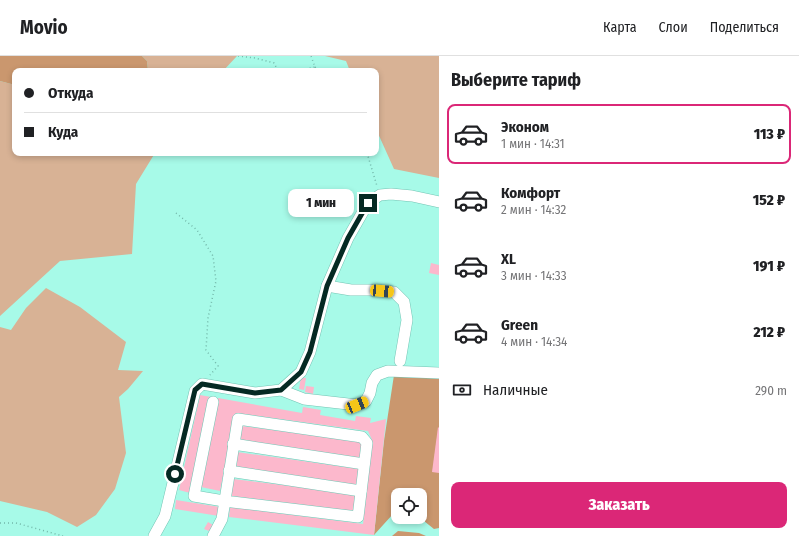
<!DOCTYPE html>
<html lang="ru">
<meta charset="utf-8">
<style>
:root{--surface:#fff;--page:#f2f2f2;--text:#202124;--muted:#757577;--line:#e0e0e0;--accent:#db2777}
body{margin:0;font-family:"Fira Sans Condensed",sans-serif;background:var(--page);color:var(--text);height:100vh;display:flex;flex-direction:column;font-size:15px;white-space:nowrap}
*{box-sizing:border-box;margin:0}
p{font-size:13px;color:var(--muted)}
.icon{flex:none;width:22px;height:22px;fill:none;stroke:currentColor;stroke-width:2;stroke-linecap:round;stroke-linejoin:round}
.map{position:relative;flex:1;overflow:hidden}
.panel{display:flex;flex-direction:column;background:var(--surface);width:360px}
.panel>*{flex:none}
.top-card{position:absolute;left:12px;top:12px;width:367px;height:88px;border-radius:8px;box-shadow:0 2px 6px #0003;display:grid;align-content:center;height:88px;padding:0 12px;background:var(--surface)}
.tools{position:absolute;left:391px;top:432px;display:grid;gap:8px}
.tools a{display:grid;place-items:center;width:36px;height:36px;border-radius:8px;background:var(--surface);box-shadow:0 2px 6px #0003;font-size:20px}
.end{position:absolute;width:18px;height:18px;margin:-9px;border:5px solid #052923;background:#fff;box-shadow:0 0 0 2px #fff}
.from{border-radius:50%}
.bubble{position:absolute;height:28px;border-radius:8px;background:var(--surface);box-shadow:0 2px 6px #0003;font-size:13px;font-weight:800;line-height:28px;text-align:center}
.car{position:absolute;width:12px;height:24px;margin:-12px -6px;border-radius:5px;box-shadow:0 0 3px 1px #0007;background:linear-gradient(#f5c518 24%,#345 0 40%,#f5c518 0 76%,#345 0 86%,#f5c518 0)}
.top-card b{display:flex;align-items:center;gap:14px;height:38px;font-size:15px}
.top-card b+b{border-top:1px solid var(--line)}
.top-card i{width:10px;height:10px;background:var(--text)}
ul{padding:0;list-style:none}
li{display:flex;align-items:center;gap:12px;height:60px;margin:0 8px 6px;padding:0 4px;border:2px solid transparent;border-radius:8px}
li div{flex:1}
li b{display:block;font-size:15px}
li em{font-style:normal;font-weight:800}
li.on{border-color:var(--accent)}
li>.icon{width:36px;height:36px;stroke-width:1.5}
h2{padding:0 12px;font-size:18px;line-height:48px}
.pay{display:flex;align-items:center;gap:10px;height:44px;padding:0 12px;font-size:15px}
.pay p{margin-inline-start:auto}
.primary-button{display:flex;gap:8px;margin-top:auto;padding:8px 12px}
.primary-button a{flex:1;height:46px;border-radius:8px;background:var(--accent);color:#fff;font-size:16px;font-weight:800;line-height:46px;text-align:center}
header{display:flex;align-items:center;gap:24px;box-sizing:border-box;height:56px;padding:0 20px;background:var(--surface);border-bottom:1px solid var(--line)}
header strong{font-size:19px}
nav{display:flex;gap:22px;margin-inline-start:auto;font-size:14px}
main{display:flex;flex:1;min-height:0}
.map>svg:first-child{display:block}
</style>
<header>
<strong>Movio</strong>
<nav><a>Карта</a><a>Слои</a><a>Поделиться</a></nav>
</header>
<main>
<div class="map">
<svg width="439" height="480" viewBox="0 0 439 480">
<rect width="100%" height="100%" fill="#a7fae8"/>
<!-- green -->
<g fill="#d8b295">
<polygon points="142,0 237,0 223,15 148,15 147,5"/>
<polygon points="325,0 439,0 439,122 394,113 376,73 376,15 350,15 346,5"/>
<polygon points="0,25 15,29 15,97 155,97 136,128 132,198 60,205 0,260"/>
<polygon points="46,232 80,251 126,286 118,314 143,315 128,333 119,341 126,397 115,433 96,459 77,471 47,456 0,445 0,271 11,274 26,252"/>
</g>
<!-- forest -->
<g fill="#ca976e">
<polygon points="0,0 142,0 147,5 148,15 15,15 15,29 0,25"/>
<polygon points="394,319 439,321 439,472 434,473 419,461 420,439 398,439 398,459 393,458 374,479 384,385"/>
<polygon points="398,475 419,477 426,480 392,480"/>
</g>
<!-- building -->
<g fill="#fcb8cc">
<polygon points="431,207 439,209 439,219 429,217"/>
<polygon points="301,321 306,322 304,334 299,333"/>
<polygon points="306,330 314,331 313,338 305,336"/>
<polygon points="200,339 211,341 190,437 179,434"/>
<polygon points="218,342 302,357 303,351 321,354 320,359 355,365 356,360 371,362 370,367 386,363 374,479 229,461 230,451 363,468 372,384 368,375 236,357 220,435 201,431"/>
<polygon points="242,370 363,386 360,403 239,386"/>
<polygon points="438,371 439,372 439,417 432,416"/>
<polygon points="237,396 360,413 358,430 234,413"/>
<polygon points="233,423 356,438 353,455 231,440"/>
<polygon points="176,444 220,451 219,460 175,453"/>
<polygon points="208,466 213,469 209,475 204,473"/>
</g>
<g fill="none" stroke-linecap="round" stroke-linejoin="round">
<defs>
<g id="minor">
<polyline points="327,230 351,234 370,234 394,236 404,246 407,264 400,305"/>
<polyline points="281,334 304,343 357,349 366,345 370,337 372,327 377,319 388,315 439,317"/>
<polyline points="213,346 194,440 224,445 358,461 367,387 362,381 238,363 222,463 213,480"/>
<polyline points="233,388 364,408"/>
<polyline points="229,415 361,435"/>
<polyline points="154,480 165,460 195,335 202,328 255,337 281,334 301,316 310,296 327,230 348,182 368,147 380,139 391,138 412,140 439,146"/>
</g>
</defs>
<!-- minor casing -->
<use href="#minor" stroke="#73c4b4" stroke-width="12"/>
<!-- path -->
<g stroke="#73b7a9" stroke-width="1.5" stroke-dasharray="1 3" stroke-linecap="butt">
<polyline points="238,0 255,2 274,7 278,15"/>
<polyline points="315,11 319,15"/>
<polyline points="298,15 315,11 311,0"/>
<polyline points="367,97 377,130"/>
<polyline points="176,157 197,174 213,200 216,225 208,262 206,294 218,310 210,319"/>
<polyline points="0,467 16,467 63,480"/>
</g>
<!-- minor -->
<use href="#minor" stroke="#fff" stroke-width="11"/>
</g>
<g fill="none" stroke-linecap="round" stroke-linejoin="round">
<!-- route -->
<polyline stroke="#052923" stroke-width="5" points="175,418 195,334 202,328 255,337 281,334 301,316 310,296 327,230 348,182 368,147"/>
</g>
</svg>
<div class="tools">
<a><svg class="icon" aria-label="locate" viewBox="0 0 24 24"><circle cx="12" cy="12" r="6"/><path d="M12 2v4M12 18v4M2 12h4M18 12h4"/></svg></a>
</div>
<i class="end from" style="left:175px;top:418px"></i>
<i class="end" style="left:368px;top:147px"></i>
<div class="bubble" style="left:288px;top:133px;width:66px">1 мин</div>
<i class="car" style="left:382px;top:235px;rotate:95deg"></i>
<i class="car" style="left:357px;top:349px;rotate:68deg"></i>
<div class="top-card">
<b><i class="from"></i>Откуда</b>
<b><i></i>Куда</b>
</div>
</div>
<section class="panel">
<h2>Выберите тариф</h2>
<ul>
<li class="on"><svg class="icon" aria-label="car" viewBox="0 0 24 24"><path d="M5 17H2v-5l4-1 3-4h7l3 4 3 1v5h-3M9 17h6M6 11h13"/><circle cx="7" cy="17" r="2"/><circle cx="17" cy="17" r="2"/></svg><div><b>Эконом</b><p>1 мин · 14:31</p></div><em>113 ₽</em></li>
<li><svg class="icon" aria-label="car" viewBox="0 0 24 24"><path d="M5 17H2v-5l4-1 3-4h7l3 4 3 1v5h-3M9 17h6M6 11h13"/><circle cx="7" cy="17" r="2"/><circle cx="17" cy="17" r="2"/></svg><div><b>Комфорт</b><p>2 мин · 14:32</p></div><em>152 ₽</em></li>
<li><svg class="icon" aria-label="car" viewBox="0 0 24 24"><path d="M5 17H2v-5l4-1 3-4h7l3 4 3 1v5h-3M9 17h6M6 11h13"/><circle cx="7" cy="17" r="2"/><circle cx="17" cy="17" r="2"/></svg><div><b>XL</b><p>3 мин · 14:33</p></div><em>191 ₽</em></li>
<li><svg class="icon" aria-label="car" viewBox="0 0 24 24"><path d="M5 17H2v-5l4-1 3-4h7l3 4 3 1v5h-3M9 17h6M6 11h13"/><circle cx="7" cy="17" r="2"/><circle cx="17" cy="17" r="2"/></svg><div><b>Green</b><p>4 мин · 14:34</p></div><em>212 ₽</em></li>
</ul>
<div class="pay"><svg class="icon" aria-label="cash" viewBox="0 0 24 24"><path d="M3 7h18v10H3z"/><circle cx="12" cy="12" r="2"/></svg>Наличные<p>290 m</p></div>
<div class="primary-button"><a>Заказать</a></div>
</section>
</main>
